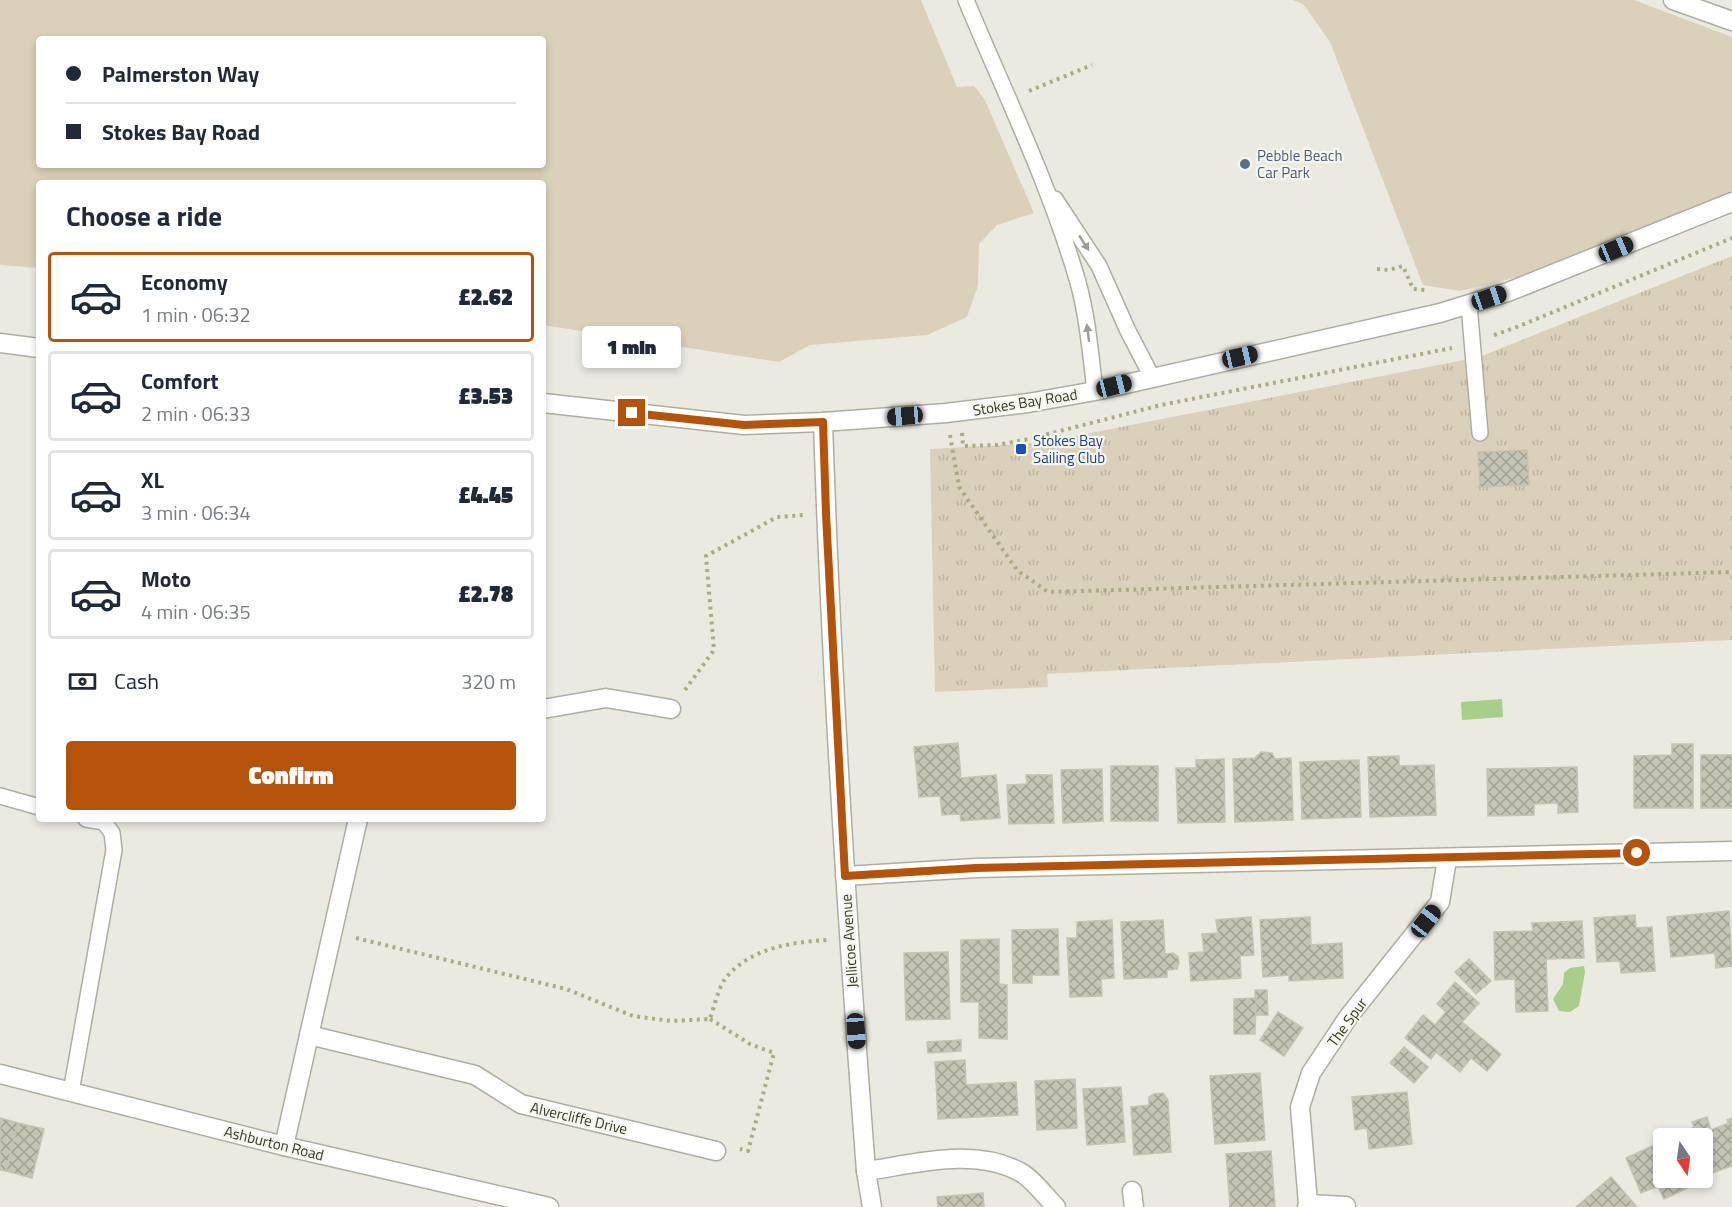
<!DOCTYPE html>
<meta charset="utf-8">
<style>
:root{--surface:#fff;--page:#f2f2f3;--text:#1f2937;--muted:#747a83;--line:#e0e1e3;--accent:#b45309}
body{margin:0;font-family:"Titillium Web",sans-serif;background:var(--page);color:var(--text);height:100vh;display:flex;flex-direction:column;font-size:22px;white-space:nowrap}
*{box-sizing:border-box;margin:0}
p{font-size:20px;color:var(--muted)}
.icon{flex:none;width:33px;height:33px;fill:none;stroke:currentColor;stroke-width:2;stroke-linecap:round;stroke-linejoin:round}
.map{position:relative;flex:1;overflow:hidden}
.sheet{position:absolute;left:36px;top:180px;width:510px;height:642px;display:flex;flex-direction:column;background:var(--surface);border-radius:6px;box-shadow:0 3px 9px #0003}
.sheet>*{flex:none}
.guide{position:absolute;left:36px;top:36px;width:510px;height:132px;border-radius:6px;box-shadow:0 3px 9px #0003;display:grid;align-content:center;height:132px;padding:0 30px;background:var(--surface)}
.needle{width:39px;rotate:167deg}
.tools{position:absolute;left:1653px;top:1128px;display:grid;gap:12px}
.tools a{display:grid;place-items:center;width:60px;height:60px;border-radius:6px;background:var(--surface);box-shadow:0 3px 9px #0003;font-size:30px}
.end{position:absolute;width:27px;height:27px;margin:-14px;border:8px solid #b45309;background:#fff;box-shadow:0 0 0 3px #fff}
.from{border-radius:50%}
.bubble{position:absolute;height:42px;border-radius:6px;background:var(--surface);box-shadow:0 3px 9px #0003;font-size:20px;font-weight:800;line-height:42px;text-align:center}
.car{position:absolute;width:18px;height:36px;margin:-18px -9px;border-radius:8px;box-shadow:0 0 4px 2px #0007;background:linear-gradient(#222 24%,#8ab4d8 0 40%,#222 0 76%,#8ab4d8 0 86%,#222 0)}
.guide b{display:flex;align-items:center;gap:21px;height:57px;font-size:22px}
.guide b+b{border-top:2px solid var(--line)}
.guide i{width:15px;height:15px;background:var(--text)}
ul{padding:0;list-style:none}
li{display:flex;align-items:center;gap:18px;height:90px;margin:0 12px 9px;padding:0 18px;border:3px solid var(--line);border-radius:6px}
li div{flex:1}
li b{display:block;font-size:22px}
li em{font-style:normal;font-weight:800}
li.active{border-color:var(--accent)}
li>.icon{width:54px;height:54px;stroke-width:1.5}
h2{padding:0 30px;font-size:27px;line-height:72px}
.pay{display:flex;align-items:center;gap:15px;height:66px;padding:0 30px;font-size:22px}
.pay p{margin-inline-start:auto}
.button{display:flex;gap:12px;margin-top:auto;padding:12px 30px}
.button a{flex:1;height:69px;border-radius:6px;background:var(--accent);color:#fff;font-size:24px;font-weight:800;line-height:69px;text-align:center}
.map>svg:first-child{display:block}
</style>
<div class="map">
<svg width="1732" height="1207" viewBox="0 0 1732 1207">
<defs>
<pattern id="grass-tufts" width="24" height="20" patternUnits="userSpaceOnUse" patternTransform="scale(1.5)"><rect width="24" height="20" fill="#dbd1ba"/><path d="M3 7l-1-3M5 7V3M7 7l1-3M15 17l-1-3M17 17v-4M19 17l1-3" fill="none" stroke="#bdb4a0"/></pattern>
<pattern id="building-cross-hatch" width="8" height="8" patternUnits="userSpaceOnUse" patternTransform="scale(1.5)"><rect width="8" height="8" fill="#c5c5b6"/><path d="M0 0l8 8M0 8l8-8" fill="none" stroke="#a1a194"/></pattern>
</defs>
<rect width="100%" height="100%" fill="#ebeae1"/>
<!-- grass -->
<polygon fill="url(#grass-tufts)" points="1732,256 1732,640 1047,674 1048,687 935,692 930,449 1039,443 1479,357"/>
<!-- green -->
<g fill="#dbd1ba" fill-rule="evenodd">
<path d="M0,0H921L957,87L974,86L984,98L1034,213L997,225L979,244L978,285L967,317L927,335L810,345L779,362L543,325V183H39V268L0,265ZM39,39H543V165H39Z"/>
<polygon points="1293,0 1634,0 1732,37 1732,197 1540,272 1460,291 1423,285 1330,42 1303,4"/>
</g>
<!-- water -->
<g fill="#a8ce8a">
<polygon points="1502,699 1503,717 1462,720 1461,702"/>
<polygon points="1584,966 1585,972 1579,1006 1570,1012 1559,1011 1553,999 1563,984 1564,973 1570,968"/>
</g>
<!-- building -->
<g fill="url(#building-cross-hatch)" stroke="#c4c4b3" stroke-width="1.5">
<polygon points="1527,450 1529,485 1480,487 1478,452"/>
<polygon points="958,743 961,778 996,775 1000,818 961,821 960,814 942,815 940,796 919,797 914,747"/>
<polygon points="1672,744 1693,744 1693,808 1634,808 1634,756 1672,755"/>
<polygon points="1261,752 1272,753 1275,759 1291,758 1293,820 1235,822 1233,759 1255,758"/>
<rect x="1701" y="755" width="31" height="53"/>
<polygon points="1399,756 1399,766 1434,765 1436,815 1370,817 1368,757"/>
<polygon points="1224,759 1225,822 1178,823 1176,768 1196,768 1196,760"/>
<polygon points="1359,760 1361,817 1302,819 1300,762"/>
<rect x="1111" y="766" width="47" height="55"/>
<polygon points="1577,767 1578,812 1558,813 1558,803 1534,804 1534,815 1488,816 1487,769"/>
<polygon points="1102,769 1103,821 1063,823 1061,770"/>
<polygon points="1026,775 1052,775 1054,823 1009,824 1007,785 1027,784"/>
<polygon points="1729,911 1732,966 1716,968 1715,953 1671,957 1667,917"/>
<polygon points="1635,915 1636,928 1652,927 1655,971 1621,973 1620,961 1597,962 1594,918"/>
<polygon points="1251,917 1254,955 1240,956 1241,978 1191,981 1189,953 1204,952 1202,934 1218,933 1216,920"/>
<polygon points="1310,917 1311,945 1342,943 1343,978 1289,981 1289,975 1263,977 1260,920"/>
<polygon points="1112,920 1114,978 1101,979 1102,996 1070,997 1067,938 1077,938 1077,922"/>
<polygon points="1163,920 1165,954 1173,953 1178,957 1179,963 1177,969 1167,970 1167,977 1124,979 1121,922"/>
<polygon points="1582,921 1584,958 1546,959 1548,1011 1516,1012 1515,979 1495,980 1494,932 1533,931 1532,923"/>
<polygon points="1058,929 1059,975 1032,975 1032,983 1013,983 1012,930"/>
<polygon points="999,939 999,984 1007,985 1007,1039 979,1038 979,1002 961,1002 961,940"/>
<polygon points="948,952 950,1019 906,1020 904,953"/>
<polygon points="1469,959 1491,981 1476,994 1455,972"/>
<polygon points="1455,982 1479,1003 1462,1022 1501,1054 1487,1071 1471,1058 1460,1072 1436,1052 1431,1059 1405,1038 1423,1015 1435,1025 1446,1012 1437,1004"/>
<polygon points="1255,990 1267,990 1268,1015 1255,1015"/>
<polygon points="1256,998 1255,1034 1234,1034 1234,999"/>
<polygon points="1278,1012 1303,1028 1284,1056 1260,1040"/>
<polygon points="961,1040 961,1051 928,1053 927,1042"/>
<polygon points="1404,1047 1428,1067 1414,1083 1390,1063"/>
<polygon points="965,1060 966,1085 1016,1082 1018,1115 938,1119 935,1062"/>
<polygon points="1260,1073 1265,1140 1215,1144 1210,1076"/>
<polygon points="1075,1079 1077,1128 1037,1130 1035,1081"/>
<polygon points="1121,1087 1125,1142 1087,1145 1083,1089"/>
<polygon points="1407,1092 1412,1144 1369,1149 1367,1128 1355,1130 1352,1097"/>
<polygon points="1163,1093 1168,1100 1171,1152 1134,1155 1131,1107 1149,1105 1149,1097 1154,1094"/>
<polygon points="1707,1117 1711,1130 1729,1123 1727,1120 1732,1118 1732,1166 1706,1175 1702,1164 1702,1138 1694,1138 1690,1129 1694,1127 1692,1122"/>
<polygon points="0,1118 18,1123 6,1171 0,1170"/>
<polygon points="18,1123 44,1129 32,1178 6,1171"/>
<polygon points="1664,1141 1664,1178 1702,1178 1702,1175 1705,1180 1664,1199 1658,1186 1641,1193 1626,1158"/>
<polygon points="1271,1151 1275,1207 1230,1207 1226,1154"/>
<polygon points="1611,1177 1637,1207 1576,1207"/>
<polygon points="983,1193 984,1207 938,1207 937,1197"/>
</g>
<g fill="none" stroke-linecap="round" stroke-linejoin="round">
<defs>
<g id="service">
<path d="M966,0C1003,89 1046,177 1074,269C1087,308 1090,350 1095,391"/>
<polyline points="1055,199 1099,266 1128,331 1152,377"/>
<polyline points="1469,305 1480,433"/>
<polyline points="0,796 39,807"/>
<polyline points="71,1092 114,850 112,833 104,822 86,819"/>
</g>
<polyline id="pedestrian" points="1673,0 1732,21"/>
<g id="minor">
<polyline points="543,709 606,698 671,709"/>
<polyline points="845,876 976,868 1732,851"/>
<polyline points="309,1035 475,1075 521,1104 716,1151"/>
<polyline points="0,1074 284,1146 549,1207"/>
<polyline points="284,1146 358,819"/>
<path d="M866,1171C915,1164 974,1147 1020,1172C1032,1178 1046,1197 1056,1207"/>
<polyline points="1132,1191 1134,1207"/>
<polyline points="1308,1204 1300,1107 1311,1073 1349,1016 1440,902 1447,859"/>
<polyline points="1307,1207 1308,1204 1346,1206"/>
</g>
<g id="tertiary">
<polyline points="0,343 39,348"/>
<polyline points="543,403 744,425 823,422 946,413 1028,403 1095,391 1440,313 1508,292 1732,202"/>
<path d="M823,422C831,672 847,922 866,1171L872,1207"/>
</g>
</defs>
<!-- service casing -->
<use href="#service" stroke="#aeaea0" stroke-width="18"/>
<!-- pedestrian casing -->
<use href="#pedestrian" stroke="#aeaea0" stroke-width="21"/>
<!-- minor casing -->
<use href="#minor" stroke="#aeaea0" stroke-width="21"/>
<!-- tertiary casing -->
<use href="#tertiary" stroke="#aeaea0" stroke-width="21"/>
<!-- path -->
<g stroke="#a9ad82" stroke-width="4" stroke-dasharray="3 4.5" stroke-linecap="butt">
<polyline points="1029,91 1092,65"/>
<polyline points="1377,269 1389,270 1403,266 1413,289 1425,290"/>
<polyline points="1494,335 1517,327 1732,238"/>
<polyline points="962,433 963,446 997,445 1029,439 1161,405 1452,348"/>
<polyline points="950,435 959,487 1017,570 1048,592 1732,572"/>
<polyline points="685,690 714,650 706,556 777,517 804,515"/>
<path d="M356,938L566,989L633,1016L671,1021L710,1019C714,1007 718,989 725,979C749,948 792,942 827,940"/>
<polyline points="710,1019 750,1044 774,1053 748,1151 740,1149"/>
</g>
<!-- service -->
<use href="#service" stroke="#fff" stroke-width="15"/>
<!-- pedestrian -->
<use href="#pedestrian" stroke="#fff" stroke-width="18"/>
<!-- minor -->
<use href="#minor" stroke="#fff" stroke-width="18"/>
<!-- tertiary -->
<use href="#tertiary" stroke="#fff" stroke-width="18"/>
</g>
<!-- one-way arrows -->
<defs><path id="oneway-solid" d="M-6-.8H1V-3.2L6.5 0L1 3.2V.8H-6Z" transform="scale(1.5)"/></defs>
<g fill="#9b9d90">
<use href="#oneway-solid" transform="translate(1084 243) rotate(57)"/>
<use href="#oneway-solid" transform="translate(1088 333) rotate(-97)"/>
</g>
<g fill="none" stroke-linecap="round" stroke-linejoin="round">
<!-- route -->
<polyline stroke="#b45309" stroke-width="8" points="632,413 744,425 823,422 826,514 845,876 976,868 1637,853"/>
</g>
<!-- markers -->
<circle fill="#5c6f8a" stroke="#f7f7f1" stroke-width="2" cx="1245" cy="164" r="6"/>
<rect fill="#1a4fb4" stroke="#f7f7f1" stroke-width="2" x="1015" y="443" width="12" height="12" rx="3"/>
<g text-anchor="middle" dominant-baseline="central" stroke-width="4.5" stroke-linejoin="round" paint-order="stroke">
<!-- service labels -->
<g font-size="15" fill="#4e5e75" stroke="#f7f7f1" text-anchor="start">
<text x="1257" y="155">Pebble Beach<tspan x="1257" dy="17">Car Park</tspan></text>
</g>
<!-- street labels -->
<g font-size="15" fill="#373b22" stroke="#f7f7f1">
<text transform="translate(1025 402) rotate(-9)">Stokes Bay Road</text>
<text transform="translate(849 941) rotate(-94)">Jellicoe Avenue</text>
<text transform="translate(1347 1022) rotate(-54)">The Spur</text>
<text transform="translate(579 1118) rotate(13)">Alvercliffe Drive</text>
<text transform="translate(274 1143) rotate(14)">Ashburton Road</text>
</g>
<!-- transit labels -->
<g font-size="15" fill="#164399" stroke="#f7f7f1" text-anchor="start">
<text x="1033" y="440">Stokes Bay<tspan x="1033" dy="17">Sailing Club</tspan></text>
</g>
</g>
</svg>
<div class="tools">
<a><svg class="needle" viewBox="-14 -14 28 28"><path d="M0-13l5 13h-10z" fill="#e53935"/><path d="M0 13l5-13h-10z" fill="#747a83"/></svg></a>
</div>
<i class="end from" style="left:1637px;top:853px"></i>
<i class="end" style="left:632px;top:413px"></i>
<div class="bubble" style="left:582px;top:326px;width:99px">1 min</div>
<i class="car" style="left:1616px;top:249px;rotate:67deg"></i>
<i class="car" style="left:1489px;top:298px;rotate:71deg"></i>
<i class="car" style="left:1240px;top:357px;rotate:77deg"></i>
<i class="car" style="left:1114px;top:386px;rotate:76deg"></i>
<i class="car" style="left:905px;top:416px;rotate:265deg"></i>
<i class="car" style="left:1426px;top:921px;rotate:38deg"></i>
<i class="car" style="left:856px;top:1031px;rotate:176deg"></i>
<div class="guide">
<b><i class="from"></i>Palmerston Way</b>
<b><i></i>Stokes Bay Road</b>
</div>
<section class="sheet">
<h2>Choose a ride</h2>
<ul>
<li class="active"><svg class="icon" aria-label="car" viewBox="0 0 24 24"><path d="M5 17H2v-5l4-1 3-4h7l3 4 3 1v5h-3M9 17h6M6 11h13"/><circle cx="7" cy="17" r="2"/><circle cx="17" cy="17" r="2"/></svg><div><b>Economy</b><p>1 min · 06:32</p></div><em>£2.62</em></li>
<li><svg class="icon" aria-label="car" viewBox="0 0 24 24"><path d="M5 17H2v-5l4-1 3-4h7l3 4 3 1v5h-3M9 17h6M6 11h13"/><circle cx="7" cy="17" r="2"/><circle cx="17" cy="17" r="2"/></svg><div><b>Comfort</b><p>2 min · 06:33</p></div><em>£3.53</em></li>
<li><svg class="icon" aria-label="car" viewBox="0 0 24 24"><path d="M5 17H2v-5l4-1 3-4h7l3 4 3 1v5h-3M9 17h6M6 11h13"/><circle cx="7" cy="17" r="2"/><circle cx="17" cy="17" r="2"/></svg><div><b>XL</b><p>3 min · 06:34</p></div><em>£4.45</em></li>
<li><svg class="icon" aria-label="car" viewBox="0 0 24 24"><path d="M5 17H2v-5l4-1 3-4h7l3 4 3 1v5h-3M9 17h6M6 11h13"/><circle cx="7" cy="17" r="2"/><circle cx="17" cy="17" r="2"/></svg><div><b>Moto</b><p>4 min · 06:35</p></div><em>£2.78</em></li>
</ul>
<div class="pay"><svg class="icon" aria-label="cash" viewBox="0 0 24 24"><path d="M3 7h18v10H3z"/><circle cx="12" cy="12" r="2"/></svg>Cash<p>320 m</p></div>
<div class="button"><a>Confirm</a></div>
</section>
</div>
